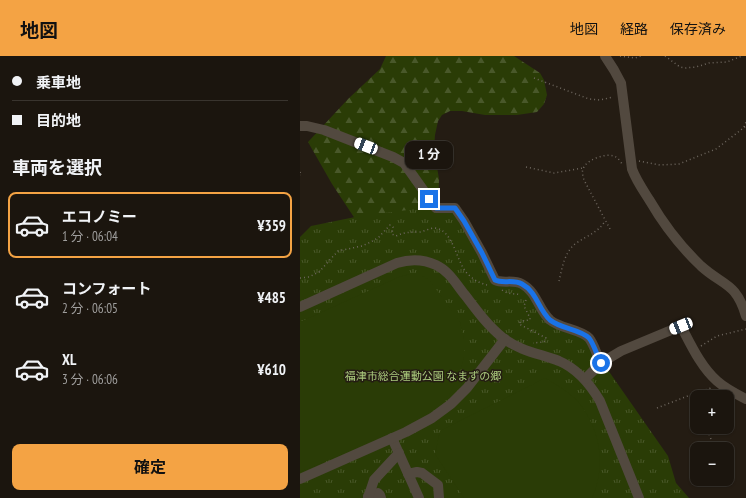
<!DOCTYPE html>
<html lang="ja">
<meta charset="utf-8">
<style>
:root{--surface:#1b150e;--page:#28221c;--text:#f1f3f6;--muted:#a09f9e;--line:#39342e;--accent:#f4a344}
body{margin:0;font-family:"PT Sans Narrow","Noto Sans JP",sans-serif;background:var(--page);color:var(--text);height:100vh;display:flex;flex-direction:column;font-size:15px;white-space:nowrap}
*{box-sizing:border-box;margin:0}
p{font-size:13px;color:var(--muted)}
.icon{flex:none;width:22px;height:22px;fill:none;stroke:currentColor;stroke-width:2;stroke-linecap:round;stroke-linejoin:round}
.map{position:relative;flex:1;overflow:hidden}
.side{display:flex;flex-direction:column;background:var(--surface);width:300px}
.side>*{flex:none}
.guide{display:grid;align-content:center;height:88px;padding:0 12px;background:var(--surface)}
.controls{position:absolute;left:390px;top:334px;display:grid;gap:8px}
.controls a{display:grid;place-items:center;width:44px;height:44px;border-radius:8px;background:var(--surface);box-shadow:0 1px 3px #0004,0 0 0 1px var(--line);font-size:20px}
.end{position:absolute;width:18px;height:18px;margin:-9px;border:5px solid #1a73e8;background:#fff;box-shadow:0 0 0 2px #fff}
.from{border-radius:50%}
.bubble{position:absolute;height:28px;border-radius:8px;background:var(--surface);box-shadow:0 1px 3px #0004,0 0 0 1px var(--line);font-size:13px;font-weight:700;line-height:28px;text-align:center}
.car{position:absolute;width:12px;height:24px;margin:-12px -6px;border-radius:5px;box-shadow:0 0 3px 1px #0007;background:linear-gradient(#fff 24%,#345 0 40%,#fff 0 76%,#345 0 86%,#fff 0)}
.guide b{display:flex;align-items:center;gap:14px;height:38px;font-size:15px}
.guide b+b{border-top:1px solid var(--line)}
.guide i{width:10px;height:10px;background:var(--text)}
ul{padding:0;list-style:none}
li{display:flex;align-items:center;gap:12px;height:66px;margin:0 8px 6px;padding:0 4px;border:2px solid transparent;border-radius:8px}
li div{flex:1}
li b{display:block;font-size:15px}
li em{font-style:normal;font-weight:700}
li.selected{border-color:var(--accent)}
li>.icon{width:36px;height:36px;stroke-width:1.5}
h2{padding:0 12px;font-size:18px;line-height:48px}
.primary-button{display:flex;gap:8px;margin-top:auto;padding:8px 12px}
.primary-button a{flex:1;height:46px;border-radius:8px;background:var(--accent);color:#111;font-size:16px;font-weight:700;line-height:46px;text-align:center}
header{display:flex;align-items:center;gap:24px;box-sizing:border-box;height:56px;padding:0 20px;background:var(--accent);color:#111}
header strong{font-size:19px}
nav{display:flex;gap:22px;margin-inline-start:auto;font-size:14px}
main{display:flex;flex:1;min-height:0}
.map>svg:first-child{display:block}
</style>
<header>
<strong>地図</strong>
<nav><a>地図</a><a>経路</a><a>保存済み</a></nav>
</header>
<main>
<section class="side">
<div class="guide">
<b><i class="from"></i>乗車地</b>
<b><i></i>目的地</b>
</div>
<h2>車両を選択</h2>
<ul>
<li class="selected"><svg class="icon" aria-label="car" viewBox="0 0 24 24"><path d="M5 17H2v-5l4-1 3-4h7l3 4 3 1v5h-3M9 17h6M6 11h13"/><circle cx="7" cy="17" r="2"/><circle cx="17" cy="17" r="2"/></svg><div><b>エコノミー</b><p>1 分 · 06:04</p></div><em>¥359</em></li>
<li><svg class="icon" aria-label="car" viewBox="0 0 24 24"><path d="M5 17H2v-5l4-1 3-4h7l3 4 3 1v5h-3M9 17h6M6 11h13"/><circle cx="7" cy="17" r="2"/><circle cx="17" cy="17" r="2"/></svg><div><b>コンフォート</b><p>2 分 · 06:05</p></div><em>¥485</em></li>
<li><svg class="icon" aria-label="car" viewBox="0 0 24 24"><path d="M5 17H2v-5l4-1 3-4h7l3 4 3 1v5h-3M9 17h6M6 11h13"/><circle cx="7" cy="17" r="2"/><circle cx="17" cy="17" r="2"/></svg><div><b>XL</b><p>3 分 · 06:06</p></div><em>¥610</em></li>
</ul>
<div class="primary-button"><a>確定</a></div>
</section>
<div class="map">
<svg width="446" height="442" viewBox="0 0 446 442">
<defs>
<pattern id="forest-firs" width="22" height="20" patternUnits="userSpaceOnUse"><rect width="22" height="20" fill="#2a3c06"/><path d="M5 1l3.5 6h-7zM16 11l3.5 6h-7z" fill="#49582a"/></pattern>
<pattern id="park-tufts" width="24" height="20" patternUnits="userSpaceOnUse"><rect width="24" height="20" fill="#2a3c06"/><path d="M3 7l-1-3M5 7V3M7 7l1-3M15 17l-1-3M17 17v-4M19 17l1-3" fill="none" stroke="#49582a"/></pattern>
</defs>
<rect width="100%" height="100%" fill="#241c13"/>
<!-- forest -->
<polygon fill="url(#forest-firs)" points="86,0 214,0 240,17 244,24 247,39 244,48 237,56 217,59 185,59 162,55 150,55 142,59 138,65 135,79 134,93 139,123 138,157 69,184 32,128 8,86 48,43 80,13"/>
<!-- park -->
<polygon fill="url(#park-tufts)" points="155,148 196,222 214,222 253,263 280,274 368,400 376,427 389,442 0,442 0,181 11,170 60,160"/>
<!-- garden -->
<g fill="#2a3c06">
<polygon points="110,218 120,218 130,225 160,266 164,283 164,301 159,319 149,339 130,357 111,370 0,416 0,266 99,221"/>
<path d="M245,322C257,329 271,337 280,348C301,375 306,411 292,442H164L135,398L140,375Z"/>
</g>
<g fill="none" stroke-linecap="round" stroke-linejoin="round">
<!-- path -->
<g stroke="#6e675f" stroke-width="1.5" stroke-dasharray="1 3" stroke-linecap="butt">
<polyline points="320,0 335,2 341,0"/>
<polyline points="365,0 380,11 385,12 396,11 409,7 427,6 442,0"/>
<polyline points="234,22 289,43 300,44 313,41"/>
<polyline points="444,71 446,66"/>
<polyline points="339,105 360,109 379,108 416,93 446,70"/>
<polyline points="226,111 254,117 283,112"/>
<polyline points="0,116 1,119 0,119"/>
<path d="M310,173L284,124C283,120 281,115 284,111C288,103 308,96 316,101C318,102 321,106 322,108"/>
<path d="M0,222L9,221L19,216L38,195L62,190L71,186L79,181L90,169L93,171L92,178L96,180C104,176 111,176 120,176C125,175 130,172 135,172C153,174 156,204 166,216C172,223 179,227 187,229"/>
<path d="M259,225C262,213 264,197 275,188C286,180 298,177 305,165"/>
<path d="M202,234C209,239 214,237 221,239"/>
<polyline points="226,244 224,250 230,262 230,264 221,265 219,268 246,282 244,286 233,287"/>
<polyline points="401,290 417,280 446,273"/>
<polyline points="393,338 397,353"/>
<polyline points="357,352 398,336 411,332"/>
<polyline points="406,371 415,393"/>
</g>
<!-- street -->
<g stroke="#52493f" stroke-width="10">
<path d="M305,0L314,14L321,27L332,113C336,124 343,134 350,145C364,169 380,190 401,210C423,230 436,226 446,260"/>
<path d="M0,70H7L24,74L93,101L104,107L136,152H155L164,165L182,197L195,224C203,228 213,223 222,228C237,236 238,253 250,264C261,273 280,273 289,282C294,288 297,300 301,307"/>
<path d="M0,251L97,207C110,203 123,203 136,209C149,215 156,228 165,239C177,255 188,270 203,282C220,295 241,298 259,305C278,313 290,328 300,345L339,442"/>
<path d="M285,323L301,307L321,295L381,270C391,289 401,311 417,325C426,333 436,338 446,343"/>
<polyline points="92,382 119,442"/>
<polyline points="108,418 117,416 122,417 138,429 139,442"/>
<polyline points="0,423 106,376 132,362 151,348 167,332 205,283"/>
<polyline points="68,440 78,437 80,439 81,442"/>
<polyline points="68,442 74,424 99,397"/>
</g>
</g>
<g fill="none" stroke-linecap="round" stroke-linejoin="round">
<!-- route -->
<path stroke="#1a73e8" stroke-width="5" d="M129,143L136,152H155L164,165L182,197L195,224C203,228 213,223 222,228C237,236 238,253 250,264C261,273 280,273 289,282C294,288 297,300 301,307"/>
</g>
<g text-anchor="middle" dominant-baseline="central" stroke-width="3" stroke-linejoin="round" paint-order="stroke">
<!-- park labels -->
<g font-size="11" fill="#abcb7d" stroke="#241c13">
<text x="123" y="320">福津市総合運動公園 なまずの郷</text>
</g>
</g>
</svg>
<div class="controls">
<a>+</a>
<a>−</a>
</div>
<i class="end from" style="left:301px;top:307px"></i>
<i class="end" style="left:129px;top:143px"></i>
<div class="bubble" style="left:105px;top:85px;width:48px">1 分</div>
<i class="car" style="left:66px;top:90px;rotate:291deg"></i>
<i class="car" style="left:381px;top:270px;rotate:248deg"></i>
</div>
</main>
